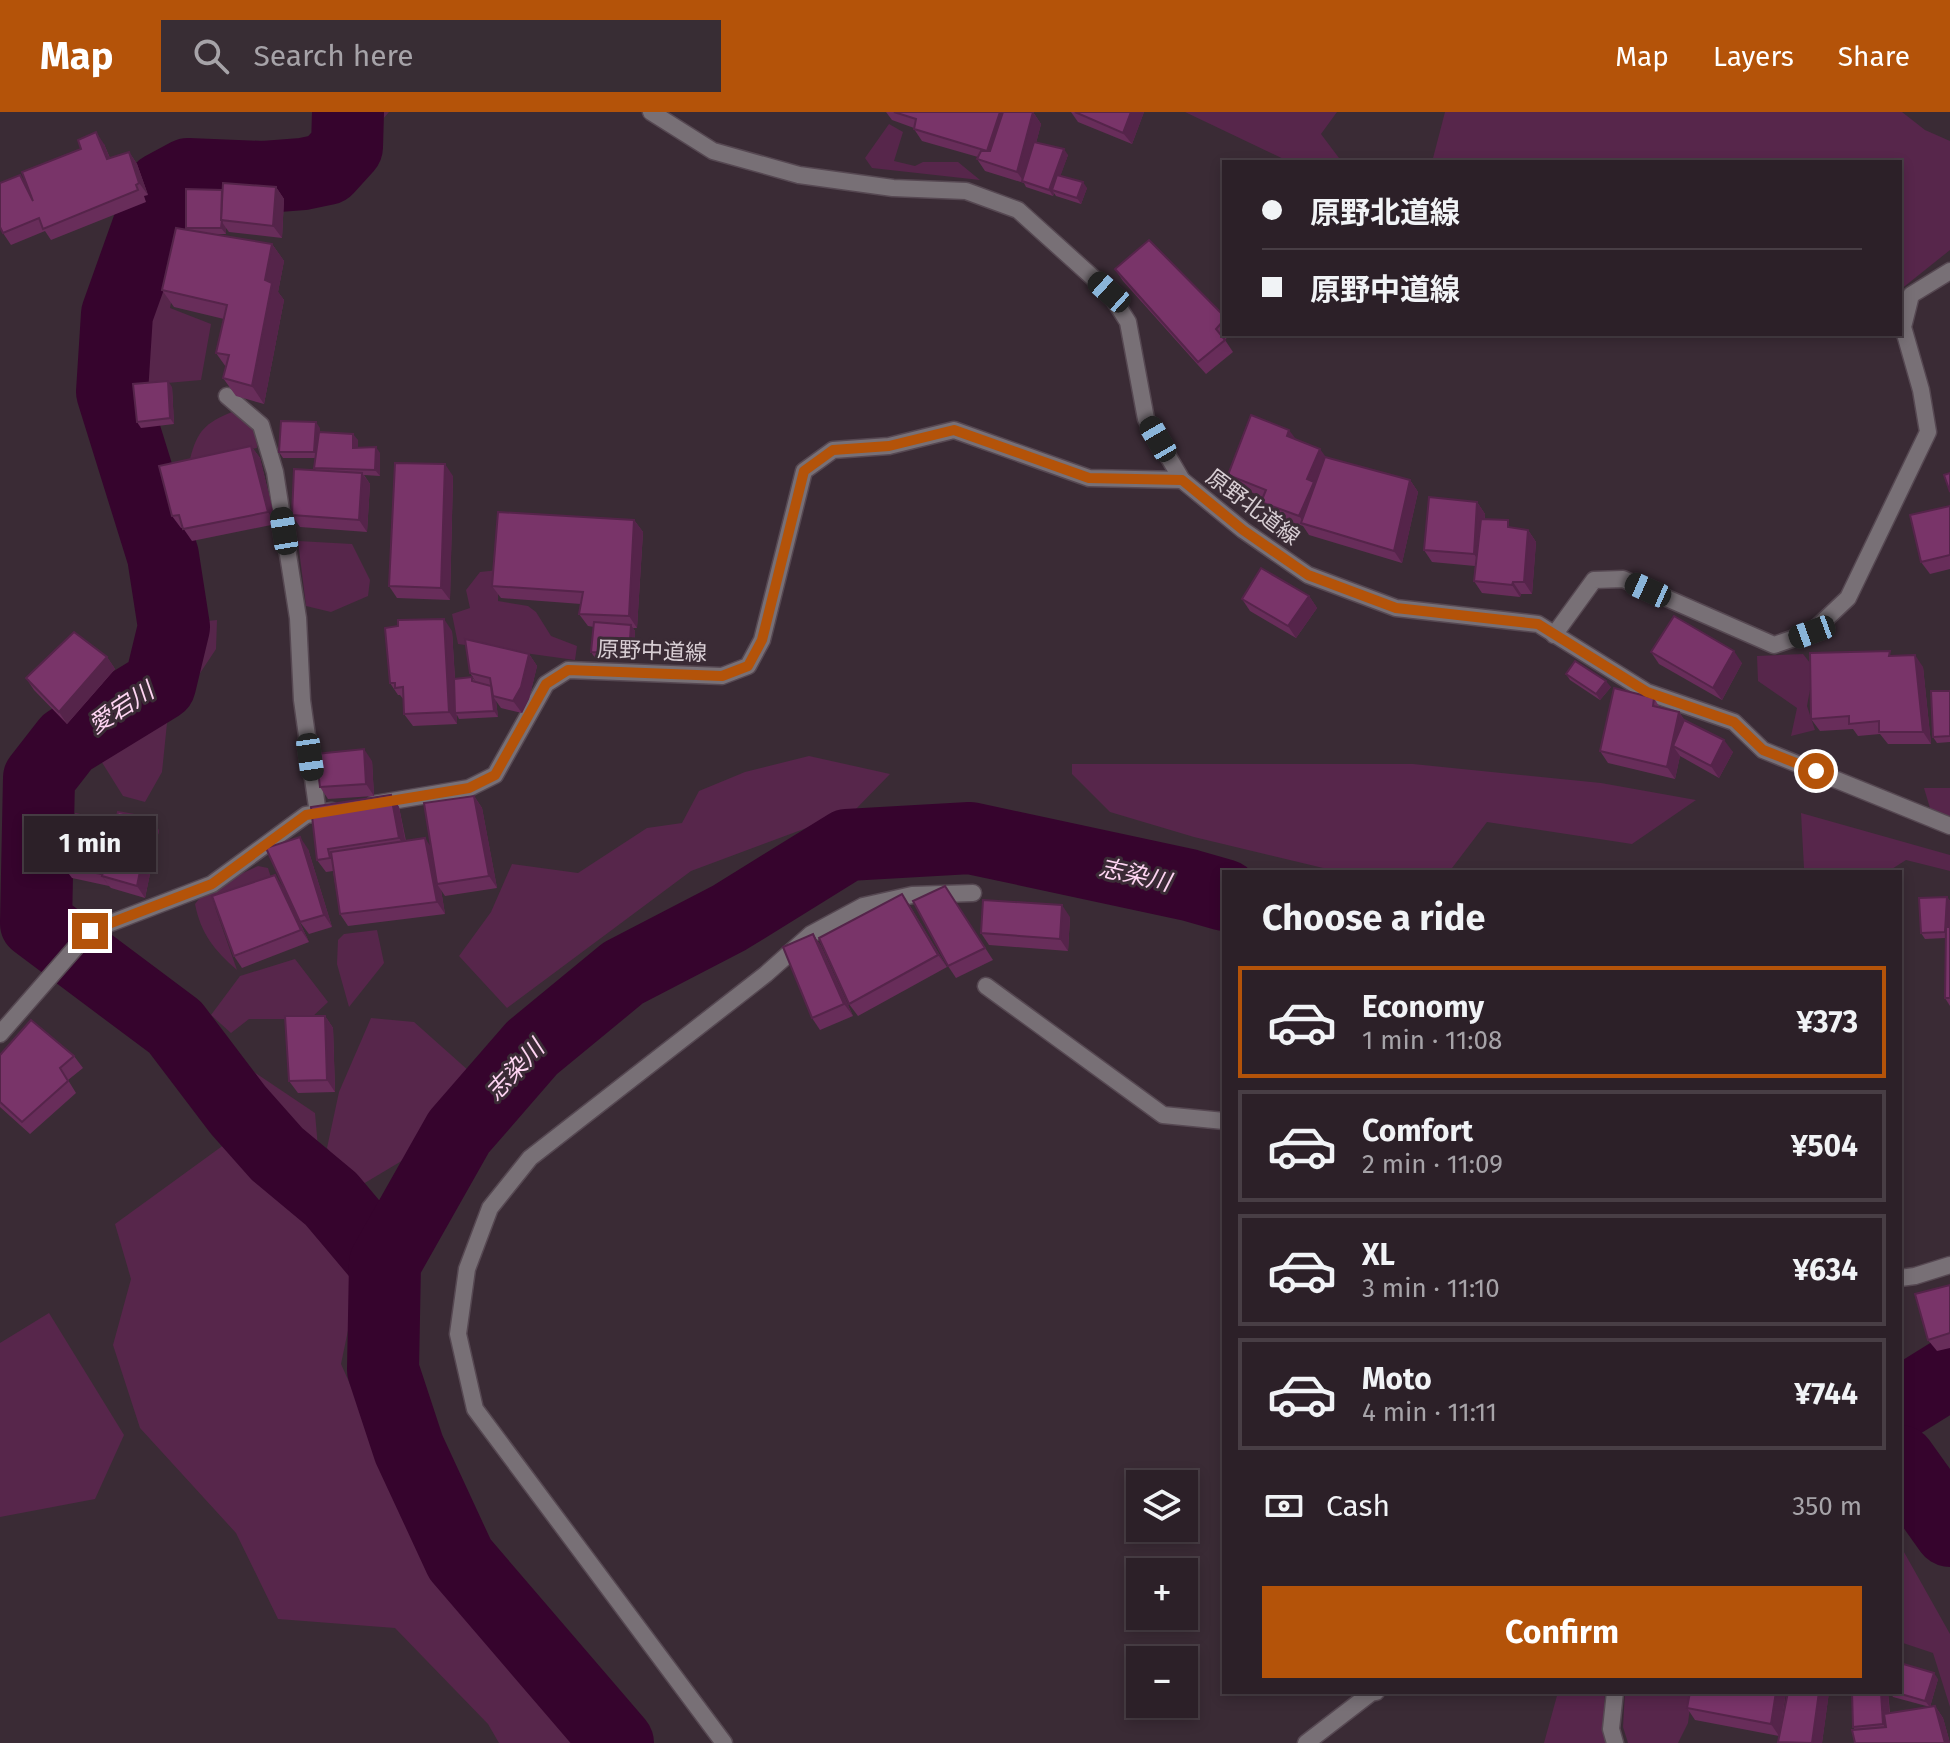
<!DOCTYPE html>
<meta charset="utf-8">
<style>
:root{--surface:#2c2028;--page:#382d34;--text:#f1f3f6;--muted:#a6a3a8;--line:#483e45;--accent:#b45309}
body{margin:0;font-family:"Fira Sans","Noto Sans JP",sans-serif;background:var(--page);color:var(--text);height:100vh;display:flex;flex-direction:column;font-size:30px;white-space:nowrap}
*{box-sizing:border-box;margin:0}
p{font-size:26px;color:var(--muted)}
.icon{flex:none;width:44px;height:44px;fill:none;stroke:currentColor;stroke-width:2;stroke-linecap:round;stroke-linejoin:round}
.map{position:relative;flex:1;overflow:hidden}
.details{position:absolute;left:1222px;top:758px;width:680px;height:824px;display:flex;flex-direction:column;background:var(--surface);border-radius:0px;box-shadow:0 4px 12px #0003,0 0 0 2px var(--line)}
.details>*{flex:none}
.hud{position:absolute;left:1222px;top:48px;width:680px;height:176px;border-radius:0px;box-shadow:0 4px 12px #0003,0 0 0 2px var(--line);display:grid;align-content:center;height:176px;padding:0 40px;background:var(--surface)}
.buttons{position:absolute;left:1126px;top:1358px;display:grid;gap:16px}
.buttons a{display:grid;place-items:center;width:72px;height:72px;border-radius:0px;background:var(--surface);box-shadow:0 4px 12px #0003,0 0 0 2px var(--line);font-size:40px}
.end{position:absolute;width:36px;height:36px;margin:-18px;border:10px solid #b45309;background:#fff;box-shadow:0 0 0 4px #fff}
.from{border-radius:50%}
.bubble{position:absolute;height:56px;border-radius:0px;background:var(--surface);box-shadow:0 4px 12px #0003,0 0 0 2px var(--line);font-size:26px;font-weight:700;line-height:56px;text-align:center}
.car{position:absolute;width:24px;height:48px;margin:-24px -12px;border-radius:10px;box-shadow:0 0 6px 2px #0007;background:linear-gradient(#222 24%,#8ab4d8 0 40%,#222 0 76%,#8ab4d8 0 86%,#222 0)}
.hud b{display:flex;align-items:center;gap:28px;height:76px;font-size:30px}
.hud b+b{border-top:2px solid var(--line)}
.hud i{width:20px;height:20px;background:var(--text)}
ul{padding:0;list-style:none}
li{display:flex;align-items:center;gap:24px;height:112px;margin:0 16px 12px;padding:0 24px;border:4px solid var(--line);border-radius:0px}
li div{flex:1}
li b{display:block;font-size:30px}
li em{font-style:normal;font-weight:700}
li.selected{border-color:var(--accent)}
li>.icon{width:72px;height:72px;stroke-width:1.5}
h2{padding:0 40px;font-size:36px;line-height:96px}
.pay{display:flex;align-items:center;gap:20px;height:88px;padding:0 40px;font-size:30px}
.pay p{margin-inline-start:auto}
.cta{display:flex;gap:16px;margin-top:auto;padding:16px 40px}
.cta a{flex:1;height:92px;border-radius:0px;background:var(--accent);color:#fff;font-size:32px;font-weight:700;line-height:92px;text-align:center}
header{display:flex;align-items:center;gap:48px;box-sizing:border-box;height:112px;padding:0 40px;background:var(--accent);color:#fff}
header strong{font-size:38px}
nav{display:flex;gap:44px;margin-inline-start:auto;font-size:28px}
.search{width:560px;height:72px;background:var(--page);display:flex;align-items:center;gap:20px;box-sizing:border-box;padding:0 28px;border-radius:0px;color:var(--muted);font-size:30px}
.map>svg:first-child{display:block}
</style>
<header>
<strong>Map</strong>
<div class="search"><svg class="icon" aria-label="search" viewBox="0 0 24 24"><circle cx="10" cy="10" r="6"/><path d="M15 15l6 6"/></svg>Search here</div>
<nav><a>Map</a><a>Layers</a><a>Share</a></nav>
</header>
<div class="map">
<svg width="1950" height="1631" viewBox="0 0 1950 1631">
<rect width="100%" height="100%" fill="#3a2b35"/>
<!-- green -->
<g fill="#57264b">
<polygon points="338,0 389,0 361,32 339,19"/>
<polygon points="1185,0 1337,0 1321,22 1342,50 1290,50"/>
<polygon points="1445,0 1902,0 1925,18 1950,29 1950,138 1900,178 1900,50 1432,50"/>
<polygon points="889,12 903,20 894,49 915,54 923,50 958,50 980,68 872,56 865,46"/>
<path d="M184,104L179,152L170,196L211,212L201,268L133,274L135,300C115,290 115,275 119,255L140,249V217L120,208L142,145L125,135L135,112Z"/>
<path d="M232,300L256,315L257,336L190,347C197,319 205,311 232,300Z"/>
<polygon points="298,429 352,432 370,468 368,484 331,500 306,494"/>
<polygon points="499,458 498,489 528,494 536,500 551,524 577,534 575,548 458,532 452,502 470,496 466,478 480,460"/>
<polygon points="217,508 216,537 167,611 162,660 145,690 123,684 98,644 111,616 166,581 187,511"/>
<polygon points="1803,542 1814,556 1807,594 1815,618 1791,624 1797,596 1758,569 1757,544"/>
<polygon points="809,644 890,662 855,698 691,759 507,896 459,844 491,800 512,752 578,761 647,716 682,711 699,679 745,660"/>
<polygon points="1072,652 1413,652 1601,671 1696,688 1632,732 1487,710 1449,760 1340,760 1194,725 1110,700 1072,662"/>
<polygon points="1924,676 1950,676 1950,705 1930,696"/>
<polygon points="1801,701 1950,743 1950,759 1906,748 1887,760 1811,760 1804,756"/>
<path d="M258,754L268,756L273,772L215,795L237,858C214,838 201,822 195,792L206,778Z"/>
<polygon points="377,818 384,851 349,895 337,852 338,828 344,822"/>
<polygon points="295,847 328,890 310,907 249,907 231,921 211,903 240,864"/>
<polygon points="371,906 414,910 469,959 420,1038 358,1075 327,1036 339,980"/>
<polygon points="177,908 315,1001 320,1059 299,1051 257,1009"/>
<polygon points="232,1027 361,1156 341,1252 430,1452 536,1572 582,1631 499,1631 488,1612 395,1516 278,1507 236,1421 140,1316 113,1233 131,1167 115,1112"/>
<polygon points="49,1201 124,1323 95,1387 0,1405 0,1231"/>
<polygon points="1900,1433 1950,1522 1950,1595 1933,1541 1900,1530"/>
<polygon points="1558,1580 1605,1580 1603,1619 1607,1631 1544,1631"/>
<polygon points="1625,1580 1692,1580 1688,1611 1678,1631 1628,1631 1623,1615"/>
</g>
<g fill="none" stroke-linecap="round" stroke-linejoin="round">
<!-- river -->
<g stroke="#36042d" stroke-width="72">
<polyline points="348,0 347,35 327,57 303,62 264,65 188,62 162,76 117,202 112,280 163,444 174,515 160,573 67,630 39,666 36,811 175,915 238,998 277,1042 331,1087 385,1151"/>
<polyline points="1900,1292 1950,1261"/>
<polyline points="1900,1349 1950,1419"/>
<polyline points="618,1631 460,1447 409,1337 383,1258 385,1151 459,1020 532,936 623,861 729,806 847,733 970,726 1189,773 1224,783"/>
</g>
<defs>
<g id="street">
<polyline points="651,0 713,39 799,63 893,76 966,79 1018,98 1109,180 1128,210 1146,307 1182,368 1243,418 1308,463 1396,496 1538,512 1647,580 1734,610 1763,638 1950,714"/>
<polyline points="227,284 261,313 275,360 298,506 302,588 318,702"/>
<polyline points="1554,523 1594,468 1623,467 1774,533 1812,520 1848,486 1928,320 1921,278 1903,215 1911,183 1950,159"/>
<polyline points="374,692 469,676 495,663 546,572 568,558 722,564 748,554 762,528 804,359 833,338 889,334 954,318 1089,366 1182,368"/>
<polyline points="986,874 1163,1003 1224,1009"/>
<polyline points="0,922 90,819 212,772 306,703 332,699"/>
<polyline points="1900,1166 1915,1164 1950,1153"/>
<polyline points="1615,1580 1611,1617 1615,1631"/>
<polyline points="724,1631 475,1297 458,1222 467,1157 490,1096 530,1046 766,862 811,822 863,794 912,783 973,781"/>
<polyline points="1306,1631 1371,1581 1376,1580"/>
</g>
</defs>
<!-- street casing -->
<use href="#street" stroke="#564852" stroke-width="19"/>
<!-- street -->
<use href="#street" stroke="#787076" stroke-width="16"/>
</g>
<!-- wall -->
<g fill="#682d5a">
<polygon points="886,0 1033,0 1041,12 1036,31 1068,43 1060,64 1087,76 1081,92 1056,84 1054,81 1053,84 1026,75 1024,71 985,59 977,47 978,45 922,29 914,17 914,16 892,8"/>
<polygon points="1071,0 1144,0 1132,32 1078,10"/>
<polygon points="104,32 110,46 129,40 137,52 148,83 144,84 146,90 51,128 45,119 11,133 3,121 20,63 26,72"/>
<polygon points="276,75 284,87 282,126 229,120 226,116 226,122 212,122 272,132 284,149 278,180 284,188 264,292 236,284 223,266 226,255 216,241 224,207 174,195 162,178 187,118 186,116 222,78"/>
<polygon points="1115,157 1224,204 1224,222 1230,222 1225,228 1233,240 1206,262 1123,169"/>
<polygon points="172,275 174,312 141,316 137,310"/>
<polygon points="320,316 320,320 358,328 358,336 380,341 380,364 364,363 370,372 367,420 300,415 292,403 316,358 314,356 316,346 283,346 279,340"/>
<polygon points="1296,328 1325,345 1410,368 1418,380 1402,451 1309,423 1303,414 1269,402 1261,390 1263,385 1236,374 1228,363"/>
<polygon points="251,334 260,346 276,412 192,429 183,416 181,416 172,404"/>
<polygon points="453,364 450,488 397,486 389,474"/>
<polygon points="1477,390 1485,402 1485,407 1513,416 1528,418 1536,430 1532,482 1521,482 1520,485 1482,481 1474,469 1475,454 1432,450 1424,438"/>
<polygon points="1950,394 1950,457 1930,462 1921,450"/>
<polygon points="634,408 643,420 637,516 633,516 635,519 633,548 595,546 591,540 594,515 588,514 579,502 581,492 501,486 492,474"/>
<polygon points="1309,484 1317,496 1296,526 1250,499 1242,487"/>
<polygon points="452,519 455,567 472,565 476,570 470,561 529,542 537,554 529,587 522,601 501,596 496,589 498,605 459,607 457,603 457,612 413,614 404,602 404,588 400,583 398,583 390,571"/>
<polygon points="1651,540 1742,551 1722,588 1659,552"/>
<polygon points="1894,544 1923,555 1931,632 1888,632 1880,622 1858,624 1853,617 1820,619 1811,607"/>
<polygon points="107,545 115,557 67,612 34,578 26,566"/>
<polygon points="1566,562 1611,575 1600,588 1570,568"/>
<polygon points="1950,579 1950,630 1937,631 1933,625"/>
<polygon points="1654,586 1660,596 1679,600 1685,609 1733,640 1719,666 1680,644 1675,667 1608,651 1600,639"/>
<polygon points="372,649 374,684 328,687 320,675"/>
<polygon points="391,683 399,695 406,729 431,735 474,684 482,696 497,776 445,784 441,778 445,802 348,814 340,802 333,759 326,760 317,748 311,695"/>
<polygon points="114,714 159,718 145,786 111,776 109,774 72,766 63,754"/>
<polygon points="308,737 332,815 309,822 300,810"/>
<polygon points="945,774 993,848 956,866 948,854"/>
<polygon points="283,775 309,830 242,856 234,844"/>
<polygon points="1947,785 1950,789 1950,894 1945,886 1945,826 1925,827 1921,821"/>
<polygon points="910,794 947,855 858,904 849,892"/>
<polygon points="1070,805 1068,839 989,833 981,821"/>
<polygon points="813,822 821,834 853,904 820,918 812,906"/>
<polygon points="325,904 333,916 335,980 298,981 289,969"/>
<polygon points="0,943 74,944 83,956 68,968 76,981 30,1022 0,995"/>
<polygon points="1950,1173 1950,1236 1937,1239 1928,1228"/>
<polygon points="1938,1567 1930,1595 1893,1585 1890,1580 1900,1580"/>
<polygon points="1690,1580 1786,1580 1781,1616 1788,1580 1829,1580 1822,1631 1778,1631 1779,1624 1695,1608 1687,1596"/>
<polygon points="1852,1580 1888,1580 1890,1601 1935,1594 1943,1606 1950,1631 1855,1618 1853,1615"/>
</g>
<!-- shaded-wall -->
<g fill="#55244a">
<polygon points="1000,0 1012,0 996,50 987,39"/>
<polygon points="1033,0 1041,12 1026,70 1024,70 1017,60"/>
<polygon points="1131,0 1144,0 1132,32 1123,21"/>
<polygon points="96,20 104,32 115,59 107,47"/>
<polygon points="1064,37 1068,43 1055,79 1052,78 1054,81 1053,84 1049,78"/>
<polygon points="129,40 137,52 148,83 139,71"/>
<polygon points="1083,70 1087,76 1081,92 1077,86"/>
<polygon points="276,75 284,87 282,126 273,114"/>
<polygon points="222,110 226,116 226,122 221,116"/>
<polygon points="272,132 284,149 278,180 284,188 264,292 252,274 265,168"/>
<polygon points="168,269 172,275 174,312 170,306"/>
<polygon points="316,310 320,316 319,346 314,340"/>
<polygon points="1289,318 1298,330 1287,324"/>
<polygon points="353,322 358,328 358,342 353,336"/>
<polygon points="251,334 260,346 276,412 268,400"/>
<polygon points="376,335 380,341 380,364 375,358"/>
<polygon points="1320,337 1328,348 1305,412 1299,404 1307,367"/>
<polygon points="445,352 453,364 450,488 441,476"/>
<polygon points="362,361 370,372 367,420 359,408"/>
<polygon points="1410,368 1418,380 1402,451 1394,439"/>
<polygon points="1477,390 1485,402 1482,454 1474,442"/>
<polygon points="634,408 643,420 637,516 629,504"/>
<polygon points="1528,418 1536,430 1532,482 1524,470"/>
<polygon points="1513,470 1521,482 1520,485 1512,473"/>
<polygon points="1309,484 1317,496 1296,526 1288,514"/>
<polygon points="444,507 452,519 457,601 455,601 457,603 457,612 449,600"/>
<polygon points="631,513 635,519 633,548 629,542"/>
<polygon points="1734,539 1742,551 1722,588 1713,576"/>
<polygon points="529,542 537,554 529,587 522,601 513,589"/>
<polygon points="1915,543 1923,555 1931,632 1923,620"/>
<polygon points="107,545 115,557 67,612 59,600"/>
<polygon points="1606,569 1611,575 1600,588 1596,582"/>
<polygon points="491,574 493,584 496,589 498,605 494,599"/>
<polygon points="1679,600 1687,612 1673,634 1680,644 1675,667 1667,655"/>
<polygon points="1724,628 1733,640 1719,666 1711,654"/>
<polygon points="364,637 372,649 374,684 366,672"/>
<polygon points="391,683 399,695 407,738 399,726"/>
<polygon points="474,684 482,696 497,776 489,764"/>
<polygon points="151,706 159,718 145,786 137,774"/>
<polygon points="112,711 121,723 102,764 109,774 101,762"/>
<polygon points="300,725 308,737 332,815 324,803"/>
<polygon points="425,726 433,738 437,772 441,778 445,802 437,790"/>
<polygon points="275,763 283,775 309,830 301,818"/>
<polygon points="902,782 910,794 947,855 938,843"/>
<polygon points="1947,785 1950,789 1950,826 1946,820"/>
<polygon points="1062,793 1070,805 1068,839 1060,827"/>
<polygon points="813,822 821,834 853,904 844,892"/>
<polygon points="325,904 333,916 335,980 327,968"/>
<polygon points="1934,1561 1938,1567 1930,1595 1925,1589"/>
<polygon points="1776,1580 1786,1580 1779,1624 1771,1612"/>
<polygon points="1819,1580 1829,1580 1822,1631 1812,1631"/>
<polygon points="1881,1580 1888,1580 1891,1624 1883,1612"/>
<polygon points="1935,1594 1943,1606 1950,1631 1945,1631"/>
</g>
<!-- building -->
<g fill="#793469" stroke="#55244a" stroke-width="2">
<polygon points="894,0 1000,0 987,39 914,17 916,7"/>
<polygon points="1003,0 1033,0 1017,60 977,47 981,39 990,39"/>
<polygon points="1075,0 1131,0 1123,21"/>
<polygon points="96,20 107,47 129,40 139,71 136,73 138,78 43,117 39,106 3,121 0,115 0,71 20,63 33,89 22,60 81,37 78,28"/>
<polygon points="1034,30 1064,37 1049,78 1022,69"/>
<polygon points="1057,63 1083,70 1077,86 1052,78"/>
<polygon points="223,71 276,75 273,114 221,108"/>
<polygon points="186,77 222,78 221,108 222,108 221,116 186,116"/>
<polygon points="176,116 272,132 265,168 272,171 252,274 223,266 229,243 216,241 227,193 162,178"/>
<polygon points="1149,128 1224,204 1224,208 1216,217 1225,228 1198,250 1115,157"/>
<polygon points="168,269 170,306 137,310 133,272"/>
<polygon points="1251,303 1289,318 1287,324 1320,337 1307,367 1314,370 1299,404 1261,390 1266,378 1228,363"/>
<polygon points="281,309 316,310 314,340 279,340"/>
<polygon points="319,320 353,322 353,336 376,335 375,358 314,356"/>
<polygon points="251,334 268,400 183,417 179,403 172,404 159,354"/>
<polygon points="1325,345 1410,368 1394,439 1301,411"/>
<polygon points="395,351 445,352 441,476 389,474"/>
<polygon points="294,357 362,361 359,408 292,403"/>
<polygon points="1950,361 1950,380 1944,363"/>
<polygon points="1429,385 1477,390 1474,442 1424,438"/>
<polygon points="1950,394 1950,443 1921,450 1910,403"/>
<polygon points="498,400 634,408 629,504 579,502 583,480 492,474"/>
<polygon points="1481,407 1508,408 1508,415 1528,418 1524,470 1513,470 1512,473 1474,469"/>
<polygon points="1261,456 1309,484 1288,514 1242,487"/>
<polygon points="1674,504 1734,539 1713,576 1651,540"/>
<polygon points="444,507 449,600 404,602 403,575 395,576 395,571 390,571 385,516 398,514 398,508"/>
<polygon points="594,510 631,513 629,542 591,540"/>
<polygon points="74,520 107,545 59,600 26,566"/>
<polygon points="465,527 529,542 521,575 513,589 493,584 490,566 470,561"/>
<polygon points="1890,539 1889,544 1915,543 1923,620 1879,620 1879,609 1849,612 1849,604 1811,607 1810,541"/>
<polygon points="1575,549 1606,569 1596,582 1566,562"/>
<polygon points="472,565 472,569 491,574 494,599 455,601 454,567"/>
<polygon points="1614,576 1654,586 1653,594 1679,600 1667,655 1600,639"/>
<polygon points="1931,579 1950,579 1950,624 1933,625"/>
<polygon points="1684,608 1724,628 1711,654 1673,634"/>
<polygon points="364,637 366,672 320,675 316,642"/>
<polygon points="391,683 399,726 328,737 330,746 317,748 311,695"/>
<polygon points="474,684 489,764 437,772 424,691"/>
<polygon points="118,700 151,706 137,774 102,764"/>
<polygon points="76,702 112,711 101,762 63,754"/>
<polygon points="300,725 324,803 300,810 266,736"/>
<polygon points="425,726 437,790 340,802 331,740"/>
<polygon points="275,763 301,818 234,844 212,784"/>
<polygon points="945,774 985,836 948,854 913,789"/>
<polygon points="902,782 938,843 849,892 819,826"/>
<polygon points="1947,785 1945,820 1921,821 1919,786"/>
<polygon points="983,788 1062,793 1060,827 981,821"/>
<polygon points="1946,815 1950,815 1950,886 1945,886"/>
<polygon points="813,822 844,892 812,906 783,835"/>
<polygon points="285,904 325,904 327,968 289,969"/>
<polygon points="31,908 74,944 60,956 68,969 22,1010 0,990 0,943"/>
<polygon points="1950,1173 1950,1221 1928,1228 1915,1182"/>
<polygon points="1900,1551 1934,1561 1925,1589 1894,1580 1900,1580"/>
<polygon points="1690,1580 1776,1580 1771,1612 1687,1596"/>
<polygon points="1788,1580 1819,1580 1812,1631 1778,1630"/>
<polygon points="1852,1580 1881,1580 1883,1612 1853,1615"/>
<polygon points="1935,1594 1945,1631 1855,1631 1852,1618 1886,1615 1884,1602"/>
</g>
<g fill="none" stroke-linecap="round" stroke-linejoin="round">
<!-- route -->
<polyline stroke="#b45309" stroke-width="10" points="90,819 212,772 306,703 469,676 495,663 546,572 568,558 722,564 748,554 762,528 804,359 833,338 889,334 954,318 1089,366 1182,368 1243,418 1308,463 1396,496 1538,512 1647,580 1734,610 1763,638 1816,659"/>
</g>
<g text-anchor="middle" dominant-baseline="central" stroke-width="6" stroke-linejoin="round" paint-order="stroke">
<!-- street labels -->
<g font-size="22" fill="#d8ced4" stroke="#3a2b35">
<text transform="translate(1253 395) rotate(37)">原野北道線</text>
<text transform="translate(652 539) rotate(2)">原野中道線</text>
</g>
<!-- water labels -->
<g font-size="24" font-style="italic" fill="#fed5f2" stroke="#3a2b35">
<text transform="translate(121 596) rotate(-33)">愛宕川</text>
<text transform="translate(1135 763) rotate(13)">志染川</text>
<text transform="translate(515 958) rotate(-47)">志染川</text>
</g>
</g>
</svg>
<div class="buttons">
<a><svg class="icon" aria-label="layers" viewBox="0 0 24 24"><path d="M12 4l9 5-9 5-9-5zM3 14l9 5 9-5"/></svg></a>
<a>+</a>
<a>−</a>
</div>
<i class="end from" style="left:1816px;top:659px"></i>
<i class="end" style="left:90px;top:819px"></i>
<div class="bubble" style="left:24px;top:704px;width:132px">1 min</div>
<i class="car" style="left:1109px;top:180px;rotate:312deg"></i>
<i class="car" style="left:1158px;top:327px;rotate:330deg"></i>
<i class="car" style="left:284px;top:419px;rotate:351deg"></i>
<i class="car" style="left:1648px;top:478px;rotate:294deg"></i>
<i class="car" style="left:1812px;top:520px;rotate:250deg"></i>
<i class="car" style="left:310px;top:645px;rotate:172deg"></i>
<div class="hud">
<b><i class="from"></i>原野北道線</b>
<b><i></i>原野中道線</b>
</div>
<section class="details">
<h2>Choose a ride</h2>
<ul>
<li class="selected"><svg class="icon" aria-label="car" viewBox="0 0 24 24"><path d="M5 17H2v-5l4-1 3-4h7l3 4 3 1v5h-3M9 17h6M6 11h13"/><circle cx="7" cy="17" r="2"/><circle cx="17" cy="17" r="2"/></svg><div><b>Economy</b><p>1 min · 11:08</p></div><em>¥373</em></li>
<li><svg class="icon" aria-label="car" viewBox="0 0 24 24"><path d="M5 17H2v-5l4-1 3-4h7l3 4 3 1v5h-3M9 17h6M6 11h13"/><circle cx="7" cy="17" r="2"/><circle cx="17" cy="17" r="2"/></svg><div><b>Comfort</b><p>2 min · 11:09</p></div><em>¥504</em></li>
<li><svg class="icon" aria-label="car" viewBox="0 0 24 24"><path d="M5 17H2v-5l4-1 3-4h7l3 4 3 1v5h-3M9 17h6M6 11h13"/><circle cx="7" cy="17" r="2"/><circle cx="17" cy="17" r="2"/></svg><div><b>XL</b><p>3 min · 11:10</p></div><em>¥634</em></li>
<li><svg class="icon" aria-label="car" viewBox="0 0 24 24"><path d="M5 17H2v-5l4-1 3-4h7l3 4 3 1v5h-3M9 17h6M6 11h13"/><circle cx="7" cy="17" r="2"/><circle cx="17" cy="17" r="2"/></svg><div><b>Moto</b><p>4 min · 11:11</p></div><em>¥744</em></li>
</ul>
<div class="pay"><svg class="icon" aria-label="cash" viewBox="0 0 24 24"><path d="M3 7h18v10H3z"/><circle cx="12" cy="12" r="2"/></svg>Cash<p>350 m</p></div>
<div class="cta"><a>Confirm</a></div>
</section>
</div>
